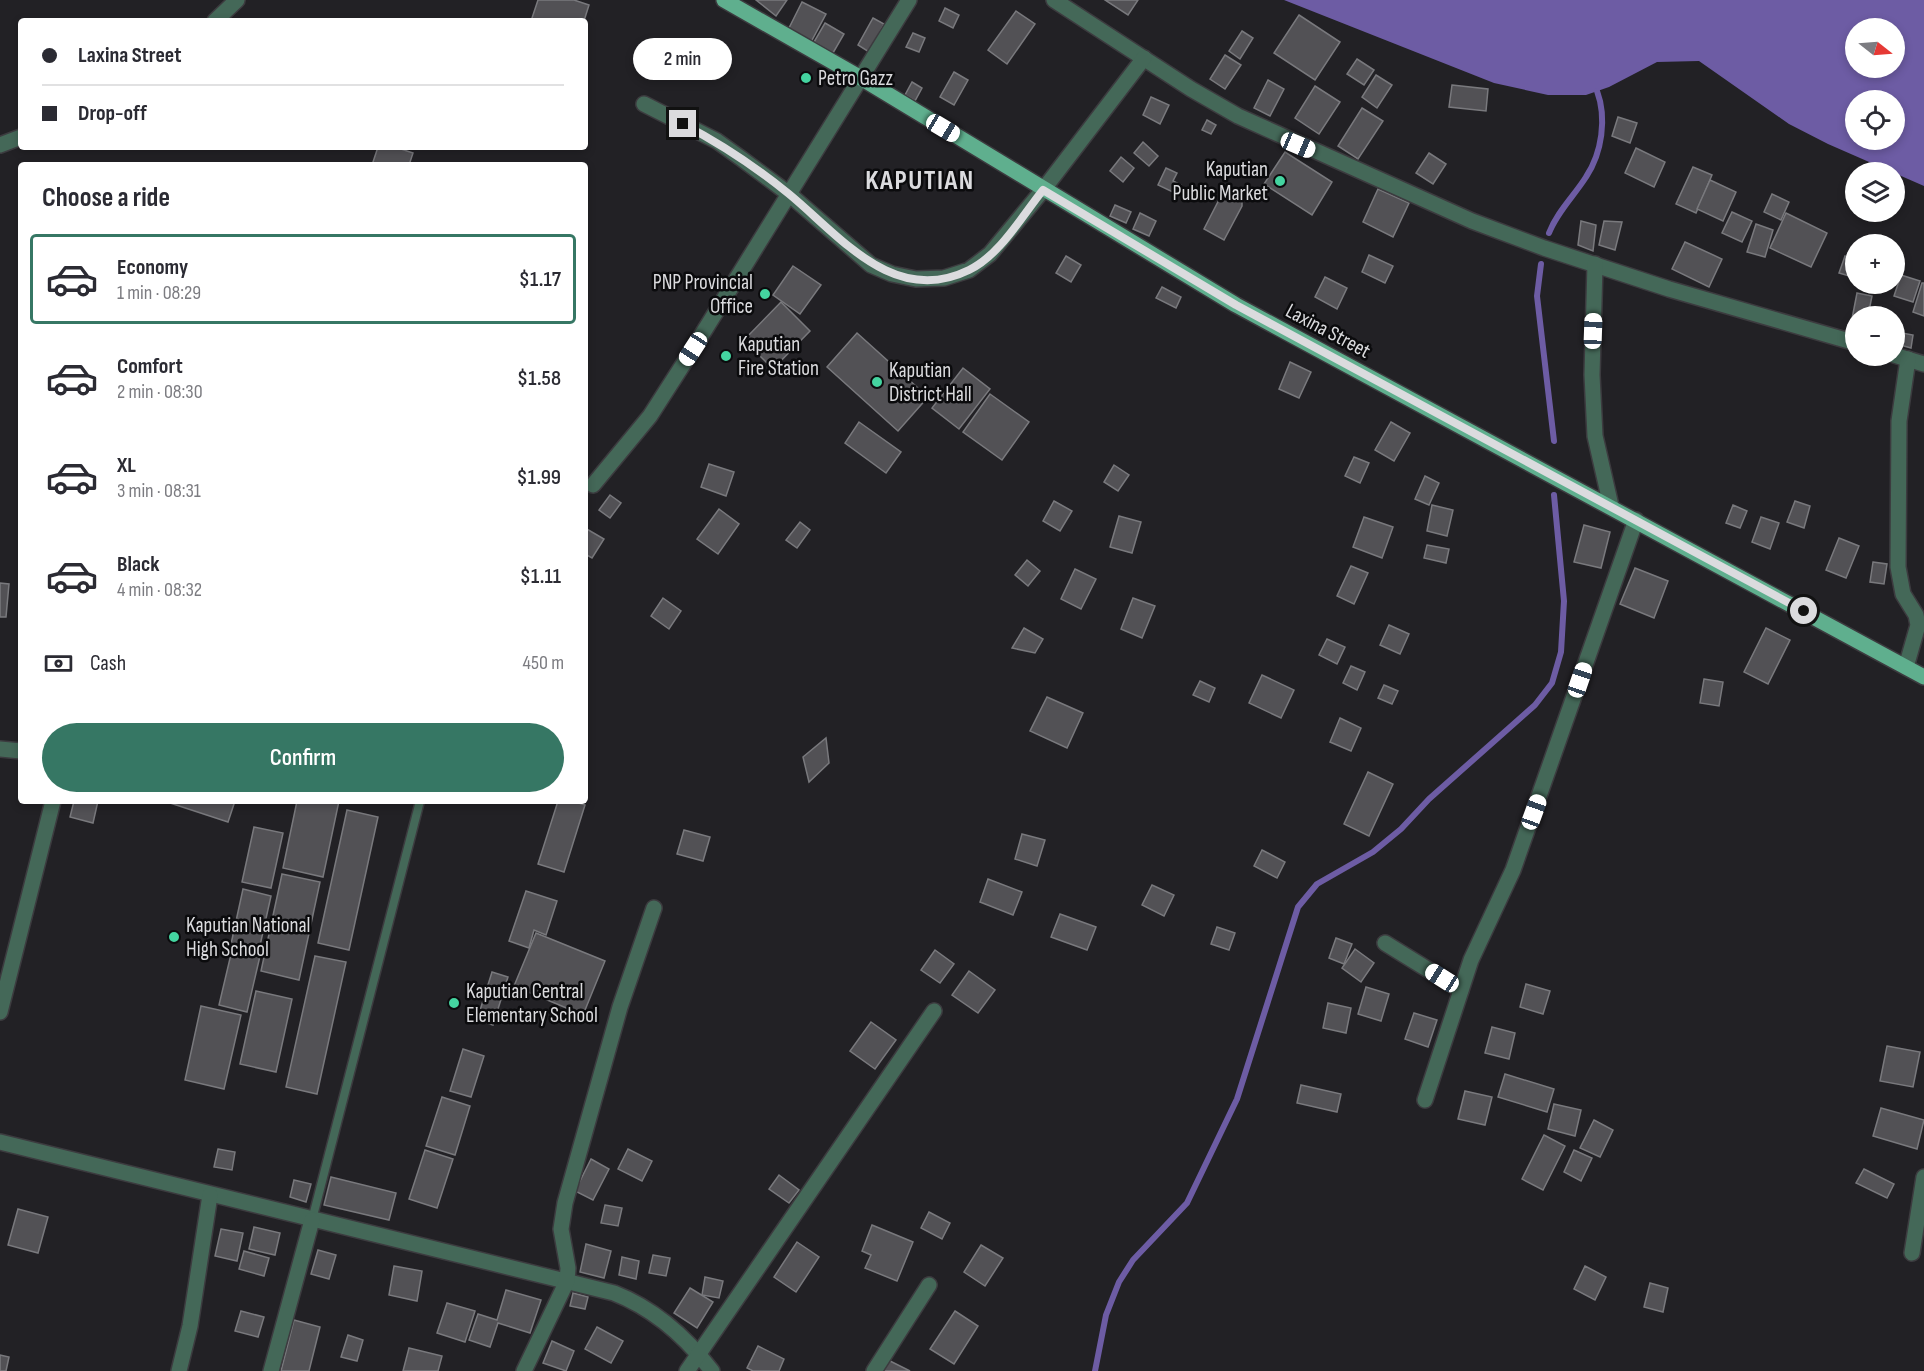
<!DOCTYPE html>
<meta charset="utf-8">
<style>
:root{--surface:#fff;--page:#f2f2f3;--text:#2b2b33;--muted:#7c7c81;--line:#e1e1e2;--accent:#367764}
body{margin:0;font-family:"Sofia Sans Condensed",sans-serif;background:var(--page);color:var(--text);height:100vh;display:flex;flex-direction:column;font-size:22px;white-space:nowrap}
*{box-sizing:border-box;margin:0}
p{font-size:20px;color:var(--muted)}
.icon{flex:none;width:33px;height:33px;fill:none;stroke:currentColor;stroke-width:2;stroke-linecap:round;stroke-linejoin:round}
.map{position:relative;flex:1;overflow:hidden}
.drawer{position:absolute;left:18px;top:162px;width:570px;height:642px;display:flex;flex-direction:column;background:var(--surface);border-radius:6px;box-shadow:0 3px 9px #0003}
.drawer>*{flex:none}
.top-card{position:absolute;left:18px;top:18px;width:570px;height:132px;border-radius:6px;box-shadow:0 3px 9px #0003;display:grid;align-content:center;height:132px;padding:0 24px;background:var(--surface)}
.needle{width:39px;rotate:107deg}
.tools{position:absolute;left:1845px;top:18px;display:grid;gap:12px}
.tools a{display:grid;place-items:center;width:60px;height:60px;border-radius:50%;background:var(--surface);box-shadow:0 3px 9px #0003;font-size:30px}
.end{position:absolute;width:27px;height:27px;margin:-14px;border:8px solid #dbdbde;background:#111;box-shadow:0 0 0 3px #111}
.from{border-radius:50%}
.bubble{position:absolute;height:42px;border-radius:21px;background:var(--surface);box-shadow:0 3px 9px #0003;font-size:20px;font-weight:600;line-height:42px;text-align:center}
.car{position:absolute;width:18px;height:36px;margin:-18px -9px;border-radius:8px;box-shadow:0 0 4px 2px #0007;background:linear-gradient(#fff 24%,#345 0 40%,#fff 0 76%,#345 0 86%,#fff 0)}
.top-card b{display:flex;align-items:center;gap:21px;height:57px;font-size:22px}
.top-card b+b{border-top:2px solid var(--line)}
.top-card i{width:15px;height:15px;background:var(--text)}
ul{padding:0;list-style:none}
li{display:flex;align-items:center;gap:18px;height:90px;margin:0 12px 9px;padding:0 12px;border:3px solid transparent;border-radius:6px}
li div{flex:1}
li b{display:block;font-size:22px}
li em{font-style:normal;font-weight:600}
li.current{border-color:var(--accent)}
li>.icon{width:54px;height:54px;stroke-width:1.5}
h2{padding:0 24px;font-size:27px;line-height:72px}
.pay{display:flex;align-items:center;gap:15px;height:66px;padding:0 24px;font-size:22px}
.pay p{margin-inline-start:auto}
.action{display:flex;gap:12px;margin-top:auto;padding:12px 24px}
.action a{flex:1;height:69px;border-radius:36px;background:var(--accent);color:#fff;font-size:24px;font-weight:600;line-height:69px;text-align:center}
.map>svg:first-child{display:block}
</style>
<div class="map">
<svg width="1924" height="1371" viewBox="0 0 1924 1371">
<rect width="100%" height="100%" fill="#222125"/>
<!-- water -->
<path fill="#6d5ca4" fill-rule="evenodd" d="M1284,0H1924V186L1828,144L1789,124L1699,61L1657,62L1609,87L1586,95H1548L1494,83ZM1856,28H1894V68H1856ZM1856,100H1894V140H1856Z"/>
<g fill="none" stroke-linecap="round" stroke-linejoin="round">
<!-- stream -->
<g stroke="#6d5ca4" stroke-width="6">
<path d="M1549,233C1557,212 1574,196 1586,177C1602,153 1607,118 1597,91"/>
<polyline points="1541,264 1537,296 1554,441"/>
<polyline points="1095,1371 1106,1315 1119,1282 1133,1260 1187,1203 1237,1099 1298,907 1317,884 1373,852 1401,829 1429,799 1535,705 1552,683 1561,652 1564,601 1554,495"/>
</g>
</g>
<!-- building -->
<g fill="#525155" stroke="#79797d" stroke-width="1.5">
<polygon points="538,0 574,0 589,5 584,21 531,21"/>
<polygon points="756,0 787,0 776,16"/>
<polygon points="1105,0 1138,0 1128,15"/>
<polygon points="802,2 826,14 811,42 788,30"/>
<polygon points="945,8 959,15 953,28 939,21"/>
<polygon points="1016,11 1035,24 1007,64 988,50"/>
<polygon points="1299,15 1340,42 1315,80 1274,53"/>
<polygon points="873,18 884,24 869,52 858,45"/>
<polygon points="825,23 844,34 833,53 814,42"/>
<polygon points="1242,31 1253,38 1240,59 1229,51"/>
<polygon points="913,33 925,38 919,52 906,47"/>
<polygon points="1225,55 1241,65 1225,89 1210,79"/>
<polygon points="1357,59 1374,70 1364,85 1347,74"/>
<polygon points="954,72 968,80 954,105 940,97"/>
<polygon points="1376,75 1392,85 1377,108 1362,97"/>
<polygon points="1268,80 1284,89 1270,116 1254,108"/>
<polygon points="912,82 922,88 915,101 905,95"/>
<polygon points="1452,85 1488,89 1486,111 1449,107"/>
<polygon points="1315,86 1340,102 1319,134 1295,118"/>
<polygon points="1151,97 1169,105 1160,124 1143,115"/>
<polygon points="1362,108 1383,121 1358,159 1338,146"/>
<polygon points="1618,117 1637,123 1630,143 1612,136"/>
<polygon points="1207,120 1216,125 1211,134 1202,130"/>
<polygon points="1143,142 1158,156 1149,166 1134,153"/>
<polygon points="378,147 395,147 413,153 409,165 372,165"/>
<polygon points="1636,148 1665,162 1654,187 1625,173"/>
<polygon points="1285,152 1332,182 1312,215 1264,184"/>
<polygon points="1429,153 1446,164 1433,184 1416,173"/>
<polygon points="1121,157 1134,168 1123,182 1110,171"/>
<polygon points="1693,167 1712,175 1696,213 1676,204"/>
<polygon points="1166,168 1177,173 1173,181 1181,185 1177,194 1158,185"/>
<polygon points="1710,180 1736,192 1723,221 1697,209"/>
<polygon points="1378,189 1409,203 1393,237 1363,222"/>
<polygon points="1223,192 1242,202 1242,206 1224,240 1204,229"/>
<polygon points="1772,194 1789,202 1781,220 1764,212"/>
<polygon points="1115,205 1131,212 1126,223 1110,216"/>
<polygon points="1732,212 1752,221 1742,242 1722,233"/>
<polygon points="1140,213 1156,221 1149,236 1133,229"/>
<polygon points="1786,213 1827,233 1811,267 1770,248"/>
<polygon points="1581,221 1596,225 1593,251 1578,245"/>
<polygon points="1604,221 1622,222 1615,250 1599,245"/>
<polygon points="1756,224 1773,230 1765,257 1747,252"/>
<polygon points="1685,242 1722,259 1709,287 1672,269"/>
<polygon points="1369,255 1393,266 1385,283 1362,272"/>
<polygon points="1066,256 1081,265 1071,282 1056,273"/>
<polygon points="1845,256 1856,260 1856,278 1839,273"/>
<polygon points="793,266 821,285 800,314 773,295"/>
<polygon points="1901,275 1920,281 1913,302 1894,296"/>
<polygon points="1325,277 1347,288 1337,309 1315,297"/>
<polygon points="1922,283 1924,283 1924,316 1913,312"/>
<polygon points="1162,287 1181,297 1176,308 1156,298"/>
<polygon points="1857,293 1872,296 1868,316 1856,316 1856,325 1851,324"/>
<polygon points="781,302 810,331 773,369 744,340"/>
<polygon points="857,333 928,397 898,431 827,367"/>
<polygon points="1902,333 1913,335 1911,348 1900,345"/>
<polygon points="1290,362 1311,372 1299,398 1279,389"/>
<polygon points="963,368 990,389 959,429 932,408"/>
<polygon points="990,394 1029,422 1002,460 963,432"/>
<polygon points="859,422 901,452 886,473 845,443"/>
<polygon points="1391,422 1410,433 1394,461 1375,450"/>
<polygon points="1354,457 1369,463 1360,483 1345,476"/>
<polygon points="709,464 734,472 726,496 701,487"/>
<polygon points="1114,465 1129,475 1118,491 1104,482"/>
<polygon points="1425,476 1439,483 1429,505 1415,499"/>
<polygon points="610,495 621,503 610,518 599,510"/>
<polygon points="1054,501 1072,511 1060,531 1043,521"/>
<polygon points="1795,501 1810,506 1804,528 1787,522"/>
<polygon points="1432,505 1453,510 1447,536 1427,531"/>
<polygon points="1733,505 1747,511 1740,528 1726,523"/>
<polygon points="719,509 739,524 718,554 697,539"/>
<polygon points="1119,516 1141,522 1132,553 1110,547"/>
<polygon points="1364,517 1393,527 1382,558 1353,547"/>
<polygon points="1761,517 1779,523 1770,549 1752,542"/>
<polygon points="800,522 810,530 797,548 786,540"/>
<polygon points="1584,525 1610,532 1601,568 1574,562"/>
<polygon points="585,528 604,539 592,558 585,554"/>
<polygon points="1839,538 1859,546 1846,578 1826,570"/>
<polygon points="1427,545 1449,549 1446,563 1424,558"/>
<polygon points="1027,560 1040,571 1028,586 1015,575"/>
<polygon points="1873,562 1887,564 1884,584 1870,582"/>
<polygon points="1351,566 1368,573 1354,604 1337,596"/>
<polygon points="1635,568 1668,581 1654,618 1620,604"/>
<polygon points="1075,569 1096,579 1081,609 1061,599"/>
<polygon points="0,583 9,584 6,617 0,617"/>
<polygon points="663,598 681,611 669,629 651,616"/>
<polygon points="1133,598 1155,606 1142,638 1121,629"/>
<polygon points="1389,625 1409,634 1400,654 1380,645"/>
<polygon points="1024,628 1043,639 1035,653 1012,648"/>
<polygon points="1766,628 1790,640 1768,684 1744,672"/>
<polygon points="1327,639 1345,647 1337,664 1319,655"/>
<polygon points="1351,666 1365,672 1357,690 1343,683"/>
<polygon points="1262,675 1294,690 1281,718 1249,703"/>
<polygon points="1704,679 1723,682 1719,706 1700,703"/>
<polygon points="1200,681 1215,688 1209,702 1193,695"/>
<polygon points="1384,685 1398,691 1392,704 1378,698"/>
<polygon points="1047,697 1083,713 1067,748 1030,731"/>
<polygon points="1340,718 1361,728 1351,751 1330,742"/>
<polygon points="826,738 829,763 809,782 803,757"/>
<polygon points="1368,772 1393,784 1369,836 1344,824"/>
<polygon points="74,801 98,801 93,823 70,817"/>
<polygon points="164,801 235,801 228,822"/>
<polygon points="297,801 339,801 323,877 283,868"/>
<polygon points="558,801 572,801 585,805 564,872 538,864"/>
<polygon points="347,810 378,817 349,950 318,943"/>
<polygon points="254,827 283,833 271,888 242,882"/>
<polygon points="684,830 710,837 703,861 677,854"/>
<polygon points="1022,834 1045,840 1037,866 1015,859"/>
<polygon points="1262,850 1285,862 1277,878 1254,866"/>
<polygon points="282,874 320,882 299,980 261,971"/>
<polygon points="988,879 1022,892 1013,915 980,902"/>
<polygon points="1152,885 1174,895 1164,916 1142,905"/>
<polygon points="243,889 271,896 259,950 231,944"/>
<polygon points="526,891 557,901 546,935 534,930 529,948 509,941"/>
<polygon points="1060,914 1096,927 1087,950 1051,937"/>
<polygon points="1217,927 1235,933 1229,950 1211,944"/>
<polygon points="536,933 605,961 583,1015 514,986"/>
<polygon points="1336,938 1352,944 1344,964 1329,958"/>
<polygon points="1355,949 1374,963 1361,982 1342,968"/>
<polygon points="232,950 260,956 247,1012 219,1005"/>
<polygon points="935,950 954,964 940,983 921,970"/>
<polygon points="315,956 346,962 317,1094 286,1087"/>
<polygon points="969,971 995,990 978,1013 952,995"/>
<polygon points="492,972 508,977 493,1025 477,1020"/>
<polygon points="1526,984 1550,991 1543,1014 1520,1007"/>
<polygon points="1366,987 1389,994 1381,1021 1358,1014"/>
<polygon points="256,991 292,999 276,1072 240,1064"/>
<polygon points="1328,1003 1351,1008 1346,1033 1323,1028"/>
<polygon points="201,1006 241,1015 224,1089 185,1080"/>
<polygon points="1414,1013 1437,1020 1428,1047 1405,1039"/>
<polygon points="871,1022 896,1040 875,1069 850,1051"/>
<polygon points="1492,1027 1515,1033 1509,1059 1485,1053"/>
<polygon points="1887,1046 1920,1052 1913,1087 1880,1081"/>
<polygon points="463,1049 484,1056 471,1097 450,1091"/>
<polygon points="1505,1074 1554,1089 1547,1112 1498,1097"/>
<polygon points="1301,1085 1341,1094 1337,1112 1297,1103"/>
<polygon points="1465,1091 1492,1097 1485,1125 1458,1119"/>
<polygon points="442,1097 470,1106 455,1155 426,1146"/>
<polygon points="1554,1104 1581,1110 1575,1136 1548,1129"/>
<polygon points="1881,1108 1924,1120 1917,1149 1873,1136"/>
<polygon points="1594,1120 1613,1130 1600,1157 1580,1148"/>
<polygon points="1544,1135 1565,1146 1543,1190 1522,1179"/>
<polygon points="218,1149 235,1152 232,1170 214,1167"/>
<polygon points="628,1149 652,1161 642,1181 618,1169"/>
<polygon points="425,1150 453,1159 437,1208 409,1199"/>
<polygon points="1574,1150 1592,1158 1581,1181 1564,1172"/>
<polygon points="591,1159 609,1169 593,1200 575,1191"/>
<polygon points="1864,1169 1894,1184 1887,1198 1856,1183"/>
<polygon points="779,1175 799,1190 789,1203 769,1189"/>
<polygon points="331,1177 396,1193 389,1220 324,1205"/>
<polygon points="294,1180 311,1184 306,1202 290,1197"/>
<polygon points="605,1205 622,1208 618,1226 601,1223"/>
<polygon points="18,1209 48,1217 38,1253 8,1245"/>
<polygon points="929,1212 950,1223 942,1239 921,1228"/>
<polygon points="872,1225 913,1242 897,1281 865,1268 871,1255 862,1251"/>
<polygon points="254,1227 280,1233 275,1255 249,1249"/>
<polygon points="221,1229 243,1233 237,1261 215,1256"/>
<polygon points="797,1242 819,1257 796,1292 774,1277"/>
<polygon points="586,1244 611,1251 604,1278 580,1272"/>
<polygon points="981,1245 1003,1258 985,1286 964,1272"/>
<polygon points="318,1250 336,1255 329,1279 311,1274"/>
<polygon points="244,1251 269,1258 264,1276 239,1269"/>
<polygon points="653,1255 670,1258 666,1276 649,1273"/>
<polygon points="622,1257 639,1261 636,1279 619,1275"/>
<polygon points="394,1266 422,1271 417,1301 389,1295"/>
<polygon points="1585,1266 1606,1277 1595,1300 1574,1289"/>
<polygon points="705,1277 723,1281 719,1298 702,1295"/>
<polygon points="1650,1283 1668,1288 1663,1312 1644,1307"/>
<polygon points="690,1288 713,1302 697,1328 674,1313"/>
<polygon points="506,1290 541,1300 530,1333 498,1323 490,1347 469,1340 478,1314 497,1320"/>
<polygon points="573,1293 588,1297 585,1309 570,1306"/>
<polygon points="447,1303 475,1311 465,1342 437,1333"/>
<polygon points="241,1311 264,1317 258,1337 235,1331"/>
<polygon points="955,1311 978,1326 954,1364 930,1349"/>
<polygon points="294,1320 320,1327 309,1371 281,1371"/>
<polygon points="597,1327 623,1341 611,1363 585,1349"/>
<polygon points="348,1335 363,1340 357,1361 341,1357"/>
<polygon points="552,1341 574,1351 566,1371 543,1363"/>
<polygon points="758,1346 784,1359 779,1371 753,1371 747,1368"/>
<polygon points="409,1348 442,1356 438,1371 403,1371"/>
<polygon points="0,1355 9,1357 6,1371 0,1371"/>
<polygon points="888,1360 910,1371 883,1371"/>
</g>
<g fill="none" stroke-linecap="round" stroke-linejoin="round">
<defs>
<polyline id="service" points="312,1220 420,801"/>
<g id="minor">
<polyline points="1054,0 1191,89 1238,116 1472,221 1544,248 1669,289 1856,343"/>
<polyline points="644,104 717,141 742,159 789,194 871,265 892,274 916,279 944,278 969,270 990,254 1043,190 1144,58"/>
<polyline points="1595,264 1592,375 1595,436 1611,506"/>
<polyline points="1894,355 1924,364"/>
<polyline points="593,485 650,416 693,349 909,0"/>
<polyline points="1906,667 1918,625 1916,615 1903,594 1898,567 1899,421 1908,359"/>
<polyline points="0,749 21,751"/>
<polyline points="1385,943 1461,990"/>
<polyline points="0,1012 53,801"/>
<polyline points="1425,1100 1471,960 1513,870 1636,520"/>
<path d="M0,1142L614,1293C655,1309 686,1337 712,1371"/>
<polyline points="1912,1253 1924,1177"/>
<polyline points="179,1371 190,1326 210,1195"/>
<polyline points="271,1371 312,1220"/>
<polyline points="524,1371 567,1281 568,1268 561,1229 565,1203 620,1007 654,908"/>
<polyline points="687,1371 934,1011"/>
<polyline points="874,1371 929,1285"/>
</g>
<g id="tertiary">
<polyline points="215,21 237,0"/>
<polyline points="0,145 21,137"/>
</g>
<polyline id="primary" points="724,0 861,78 1236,305 1924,677"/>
</defs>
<!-- service casing -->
<use href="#service" stroke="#3c3b3f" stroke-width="11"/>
<!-- minor casing -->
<use href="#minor" stroke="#3c3b3f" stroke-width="18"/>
<!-- tertiary casing -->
<use href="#tertiary" stroke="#3c3b3f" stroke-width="18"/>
<!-- primary casing -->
<use href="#primary" stroke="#3c3b3f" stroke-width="18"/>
<!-- service -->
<use href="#service" stroke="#446858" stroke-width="8"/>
<!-- minor -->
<use href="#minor" stroke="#446858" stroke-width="15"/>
<!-- tertiary -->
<use href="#tertiary" stroke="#446858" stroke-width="15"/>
<!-- primary -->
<use href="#primary" stroke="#5faf8e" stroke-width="15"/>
</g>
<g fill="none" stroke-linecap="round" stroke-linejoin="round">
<!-- route -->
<path stroke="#dbdbde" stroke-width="8" d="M683,124C721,144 756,167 789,194C840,236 894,307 969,270C1000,255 1022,216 1043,190L1236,305L1804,611"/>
</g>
<!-- markers -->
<g fill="#44d4a0" stroke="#0b0b0d" stroke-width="2">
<circle cx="806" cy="78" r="6"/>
<circle cx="1280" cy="181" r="6"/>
<circle cx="765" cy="294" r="6"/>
<circle cx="726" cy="356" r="6"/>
<circle cx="877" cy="382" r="6"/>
<circle cx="174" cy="937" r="6"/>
<circle cx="454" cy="1003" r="6"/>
</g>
<g text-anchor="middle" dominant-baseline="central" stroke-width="5" stroke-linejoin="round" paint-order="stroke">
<!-- poi labels -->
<g font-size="21" fill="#dbdbde" stroke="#0b0b0d" text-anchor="start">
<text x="818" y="78">Petro Gazz</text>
<text x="1268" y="169" text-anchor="end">Kaputian<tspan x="1268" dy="24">Public Market</tspan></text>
<text x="753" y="282" text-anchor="end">PNP Provincial<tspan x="753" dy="24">Office</tspan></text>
<text x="738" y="344">Kaputian<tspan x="738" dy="24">Fire Station</tspan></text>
<text x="889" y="370">Kaputian<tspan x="889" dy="24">District Hall</tspan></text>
<text x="186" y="925">Kaputian National<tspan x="186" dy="24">High School</tspan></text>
<text x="466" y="991">Kaputian Central<tspan x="466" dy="24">Elementary School</tspan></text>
</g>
<!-- street labels -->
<g font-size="21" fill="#dbdbde" stroke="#0b0b0d">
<text transform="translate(1328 331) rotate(28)">Laxina Street</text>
</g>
<!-- district labels -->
<g font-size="27" font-weight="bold" letter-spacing="1.5" fill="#dbdbde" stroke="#0b0b0d">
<text x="920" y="181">KAPUTIAN</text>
</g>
</g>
</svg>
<div class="tools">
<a><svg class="needle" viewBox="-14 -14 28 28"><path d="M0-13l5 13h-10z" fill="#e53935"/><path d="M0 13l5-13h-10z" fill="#7c7c81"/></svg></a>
<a><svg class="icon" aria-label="locate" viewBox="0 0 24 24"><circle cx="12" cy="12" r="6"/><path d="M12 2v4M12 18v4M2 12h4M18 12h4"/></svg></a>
<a><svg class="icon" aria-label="layers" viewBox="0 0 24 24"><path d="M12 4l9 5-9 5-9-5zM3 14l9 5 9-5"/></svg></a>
<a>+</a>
<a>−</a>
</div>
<i class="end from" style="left:1804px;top:611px"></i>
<i class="end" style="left:683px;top:124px"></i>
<div class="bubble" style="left:633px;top:38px;width:99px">2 min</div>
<i class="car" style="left:943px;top:128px;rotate:121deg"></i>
<i class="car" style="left:1298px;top:145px;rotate:113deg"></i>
<i class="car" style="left:1593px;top:331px;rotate:2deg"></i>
<i class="car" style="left:693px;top:349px;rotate:213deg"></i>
<i class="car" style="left:1580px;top:680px;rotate:19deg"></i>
<i class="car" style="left:1534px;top:812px;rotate:20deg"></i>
<i class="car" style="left:1442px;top:978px;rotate:302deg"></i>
<div class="top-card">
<b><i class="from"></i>Laxina Street</b>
<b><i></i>Drop-off</b>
</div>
<section class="drawer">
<h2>Choose a ride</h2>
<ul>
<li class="current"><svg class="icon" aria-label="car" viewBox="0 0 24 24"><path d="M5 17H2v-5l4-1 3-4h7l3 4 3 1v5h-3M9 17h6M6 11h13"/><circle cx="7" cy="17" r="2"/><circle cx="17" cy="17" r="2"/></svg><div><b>Economy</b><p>1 min · 08:29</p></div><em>$1.17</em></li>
<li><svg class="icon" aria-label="car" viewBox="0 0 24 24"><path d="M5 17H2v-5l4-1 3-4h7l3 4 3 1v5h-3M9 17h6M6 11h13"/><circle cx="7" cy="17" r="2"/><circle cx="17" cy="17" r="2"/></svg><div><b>Comfort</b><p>2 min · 08:30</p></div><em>$1.58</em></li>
<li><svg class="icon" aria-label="car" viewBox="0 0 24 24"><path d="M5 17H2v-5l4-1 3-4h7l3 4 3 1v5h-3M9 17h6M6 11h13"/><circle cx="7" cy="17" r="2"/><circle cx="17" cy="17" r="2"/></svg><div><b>XL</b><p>3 min · 08:31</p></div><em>$1.99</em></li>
<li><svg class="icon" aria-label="car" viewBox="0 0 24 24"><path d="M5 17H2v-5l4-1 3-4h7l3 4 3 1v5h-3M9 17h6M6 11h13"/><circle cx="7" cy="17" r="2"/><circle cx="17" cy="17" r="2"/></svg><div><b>Black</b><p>4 min · 08:32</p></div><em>$1.11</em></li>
</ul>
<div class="pay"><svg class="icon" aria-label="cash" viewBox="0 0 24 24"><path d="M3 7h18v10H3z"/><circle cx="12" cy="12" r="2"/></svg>Cash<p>450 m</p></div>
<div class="action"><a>Confirm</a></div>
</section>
</div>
